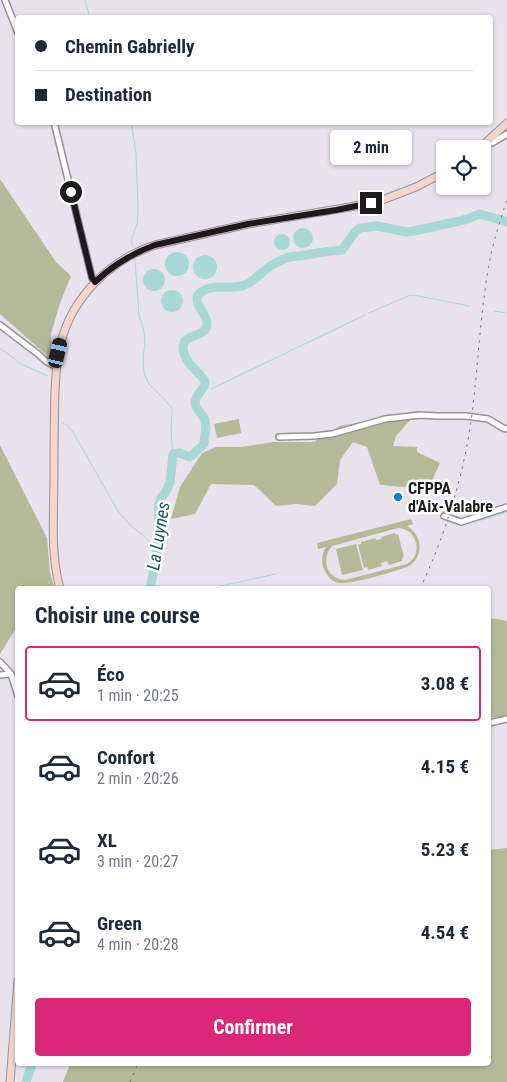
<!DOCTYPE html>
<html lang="fr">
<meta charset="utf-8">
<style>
:root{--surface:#fff;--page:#f2f2f3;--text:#1f2937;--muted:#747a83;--line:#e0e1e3;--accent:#db2777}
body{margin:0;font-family:"Roboto Condensed",sans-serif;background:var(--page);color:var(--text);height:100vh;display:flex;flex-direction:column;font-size:19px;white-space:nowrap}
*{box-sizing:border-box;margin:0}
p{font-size:16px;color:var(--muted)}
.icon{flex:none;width:28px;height:28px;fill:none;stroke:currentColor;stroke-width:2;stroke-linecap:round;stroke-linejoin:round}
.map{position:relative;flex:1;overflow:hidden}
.panel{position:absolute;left:15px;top:586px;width:476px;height:480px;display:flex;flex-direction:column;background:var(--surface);border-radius:5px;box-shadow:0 1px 4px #0004}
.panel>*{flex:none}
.top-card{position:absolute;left:15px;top:15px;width:478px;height:110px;border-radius:5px;box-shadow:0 1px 4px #0004;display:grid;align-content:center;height:110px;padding:0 20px;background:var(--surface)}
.controls{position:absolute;left:436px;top:140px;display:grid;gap:10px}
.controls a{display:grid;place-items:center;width:55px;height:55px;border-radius:5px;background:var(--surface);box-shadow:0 1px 4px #0004;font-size:25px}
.end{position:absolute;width:22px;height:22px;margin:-11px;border:6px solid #1c1a1d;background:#fff;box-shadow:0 0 0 2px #fff}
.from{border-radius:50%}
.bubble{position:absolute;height:35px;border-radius:5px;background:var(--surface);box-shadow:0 1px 4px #0004;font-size:16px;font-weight:700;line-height:35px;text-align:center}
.car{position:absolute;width:15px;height:30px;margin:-15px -8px;border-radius:6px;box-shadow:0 0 4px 1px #0007;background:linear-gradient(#222 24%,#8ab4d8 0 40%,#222 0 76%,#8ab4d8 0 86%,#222 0)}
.top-card b{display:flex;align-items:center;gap:18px;height:48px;font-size:19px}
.top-card b+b{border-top:1px solid var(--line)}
.top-card i{width:12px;height:12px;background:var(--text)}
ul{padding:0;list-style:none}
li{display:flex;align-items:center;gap:15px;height:75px;margin:0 10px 8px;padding:0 10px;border:2px solid transparent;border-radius:5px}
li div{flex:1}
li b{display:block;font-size:19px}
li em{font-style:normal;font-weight:700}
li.on{border-color:var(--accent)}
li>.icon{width:45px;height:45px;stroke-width:1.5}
h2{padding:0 20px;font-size:22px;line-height:60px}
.cta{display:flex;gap:10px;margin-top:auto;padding:10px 20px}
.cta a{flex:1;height:58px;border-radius:5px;background:var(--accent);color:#fff;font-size:20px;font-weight:700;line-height:58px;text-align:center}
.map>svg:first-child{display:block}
</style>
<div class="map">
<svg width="507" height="1082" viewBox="0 0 507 1082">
<rect width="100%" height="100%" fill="#e7e2eb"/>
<!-- green -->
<g fill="#b4ba98" fill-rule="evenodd">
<polygon points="0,179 56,262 71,276 60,303 51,334 52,360 0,314"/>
<polygon points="418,411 396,436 393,446 417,447 417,452 440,463 428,489 380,485 367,447 353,442 340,460 337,484 315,506 296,504 276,506 254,485 211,484 195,514 171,519 180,487 202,453 216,447 241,447 274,442 314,442 340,426"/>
<polygon points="239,419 241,433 217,438 214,424"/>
<polygon points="0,445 47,538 50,573 55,589 18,589 17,628 16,628 0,654"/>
<path d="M411,519L413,524L407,526C422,535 424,554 411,565C402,570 349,585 340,583C332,582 327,576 324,569C321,562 322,553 326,547L318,549L317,543ZM398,528C417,528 424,555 407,564L345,580C326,579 321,559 332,546Z"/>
<polygon points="395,533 396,535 398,534 404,557 402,558 402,561 389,565 387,561 381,563 382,566 368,570 367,567 364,568 358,545 361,544 361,542 375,538 376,540 382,539 381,537"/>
<polygon points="356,544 363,570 342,575 336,549"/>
<polygon points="489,618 504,620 507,622 507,720 492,717 489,718"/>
<polygon points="507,848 507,1082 63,1082 70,1064 489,1064 489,850"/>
</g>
<!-- water -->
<g fill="#a7d7d6">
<circle cx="303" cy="238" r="10"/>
<circle cx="282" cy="242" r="8"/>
<circle cx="177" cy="264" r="12"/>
<circle cx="205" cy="267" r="12"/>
<circle cx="154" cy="280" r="11"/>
<circle cx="172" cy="301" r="11"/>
</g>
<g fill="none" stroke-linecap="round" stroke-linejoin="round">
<!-- stream -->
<g stroke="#a7d7d6" stroke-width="1">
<polyline points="85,0 90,18"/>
<polyline points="131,122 136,153 138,209 137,224 131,240 133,247"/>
<polyline points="135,260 139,315 144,331 145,344 143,358 144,373 149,384 165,400 172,408 172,415 171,431 173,454"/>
<polyline points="494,311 507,313"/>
<polyline points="369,313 408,296 413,295 469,306"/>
<polyline points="0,348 21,364 48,376"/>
<polyline points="211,389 365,315"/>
<polyline points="197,396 202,394"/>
<polyline points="63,423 68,426 73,432 118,511 129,524 145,537"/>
<polyline points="475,521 486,519 507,512"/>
<path d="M146,538C153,544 154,551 156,559"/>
<polyline points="208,589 275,574"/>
</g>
<!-- river -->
<g stroke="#a7d7d6" stroke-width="9">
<path d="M150,589L156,559L158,536L159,504L161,498L165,493L170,483L173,454L180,453L190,457L204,444C204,436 207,429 205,421C204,414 195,411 195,402C196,394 205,389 205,382C204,375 183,364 183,347C184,332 207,339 207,323C206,313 190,300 201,292C213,282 234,292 249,283C257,278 264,270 272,265C277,262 282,260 286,258C292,256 299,256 305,255C317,253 330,251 342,250L355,232L360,228L377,226L406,232L414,231L464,220L480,214L507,222"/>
<polyline points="26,1082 32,1064"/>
</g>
<defs>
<g id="street">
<polyline points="5,0 18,33"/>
<polyline points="54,122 92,278 95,282"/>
<polyline points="492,143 507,134"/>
<polyline points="0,325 38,354 47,362 57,367"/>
<polyline points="279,437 314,436 332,434 385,419 420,415 437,416 466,416 488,419 503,428 507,429"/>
<polyline points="444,516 461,522 507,507"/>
<polyline points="0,662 11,674 18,696"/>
<polyline points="0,675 11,674"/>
<polyline points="489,723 507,719"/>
</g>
<g id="secondary">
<polyline points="479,149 507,123"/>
<path d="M60,589C50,552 54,513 54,475C54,447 54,419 55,391C56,375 56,358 61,342C73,296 110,260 155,245L248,224L350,207L382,200L416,187L445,172"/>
<polyline points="10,1082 18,981"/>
</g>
</defs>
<!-- street casing -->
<use href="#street" stroke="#96929a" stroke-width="8"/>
<!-- secondary casing -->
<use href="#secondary" stroke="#96929a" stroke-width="9"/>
<!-- street -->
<use href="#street" stroke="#fff" stroke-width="5"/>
<!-- secondary -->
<use href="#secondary" stroke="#f4d4cc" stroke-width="7"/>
<!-- rail -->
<g stroke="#747076" stroke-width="1" stroke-dasharray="2.5 5" stroke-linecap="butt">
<path d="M420,589C446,533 464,475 472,414C478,366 480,318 488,270C492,246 499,223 507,200"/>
<polyline points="130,1082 138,1064"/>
</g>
</g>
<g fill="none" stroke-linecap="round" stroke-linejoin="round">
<!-- route -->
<path stroke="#1c1a1d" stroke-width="6" d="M71,192L92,278L95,282C112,266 133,253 155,245L248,224L336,210L371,203"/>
</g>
<!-- markers -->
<circle fill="#007de3" stroke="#fff" stroke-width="2" cx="398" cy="497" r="5"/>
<g text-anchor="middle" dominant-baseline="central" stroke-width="5" stroke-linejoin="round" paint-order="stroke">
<!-- poi labels -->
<g font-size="16" font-weight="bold" fill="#1c1a1d" stroke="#fff" text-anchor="start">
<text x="408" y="488">CFPPA<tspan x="408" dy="18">d'Aix-Valabre</tspan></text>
</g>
<!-- water labels -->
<g font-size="18" font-style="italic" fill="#195a5a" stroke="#fff">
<text transform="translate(158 536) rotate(-81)">La Luynes</text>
</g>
</g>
</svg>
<div class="controls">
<a><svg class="icon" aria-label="locate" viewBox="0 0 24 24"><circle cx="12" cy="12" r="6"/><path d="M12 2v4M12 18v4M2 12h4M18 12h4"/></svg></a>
</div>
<i class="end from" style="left:71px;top:192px"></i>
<i class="end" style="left:371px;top:203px"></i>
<div class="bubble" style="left:330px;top:130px;width:82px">2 min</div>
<i class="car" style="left:58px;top:353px;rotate:13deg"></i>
<div class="top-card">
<b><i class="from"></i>Chemin Gabrielly</b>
<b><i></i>Destination</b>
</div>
<section class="panel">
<h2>Choisir une course</h2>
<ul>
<li class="on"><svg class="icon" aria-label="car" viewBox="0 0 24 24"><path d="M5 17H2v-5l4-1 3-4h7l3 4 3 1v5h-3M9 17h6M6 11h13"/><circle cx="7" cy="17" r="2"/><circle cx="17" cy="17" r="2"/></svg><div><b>Éco</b><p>1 min · 20:25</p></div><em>3.08 €</em></li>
<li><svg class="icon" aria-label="car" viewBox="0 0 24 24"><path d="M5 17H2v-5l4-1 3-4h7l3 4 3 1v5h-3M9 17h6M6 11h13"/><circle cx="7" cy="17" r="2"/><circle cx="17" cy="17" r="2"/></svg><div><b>Confort</b><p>2 min · 20:26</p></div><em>4.15 €</em></li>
<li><svg class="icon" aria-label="car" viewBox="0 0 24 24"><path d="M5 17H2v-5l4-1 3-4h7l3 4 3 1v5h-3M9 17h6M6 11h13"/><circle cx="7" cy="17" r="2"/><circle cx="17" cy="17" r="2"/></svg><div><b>XL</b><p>3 min · 20:27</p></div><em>5.23 €</em></li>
<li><svg class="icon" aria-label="car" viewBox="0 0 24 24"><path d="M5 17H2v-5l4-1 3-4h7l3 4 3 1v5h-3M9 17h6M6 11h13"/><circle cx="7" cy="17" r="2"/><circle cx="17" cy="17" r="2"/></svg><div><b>Green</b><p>4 min · 20:28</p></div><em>4.54 €</em></li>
</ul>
<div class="cta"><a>Confirmer</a></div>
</section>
</div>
